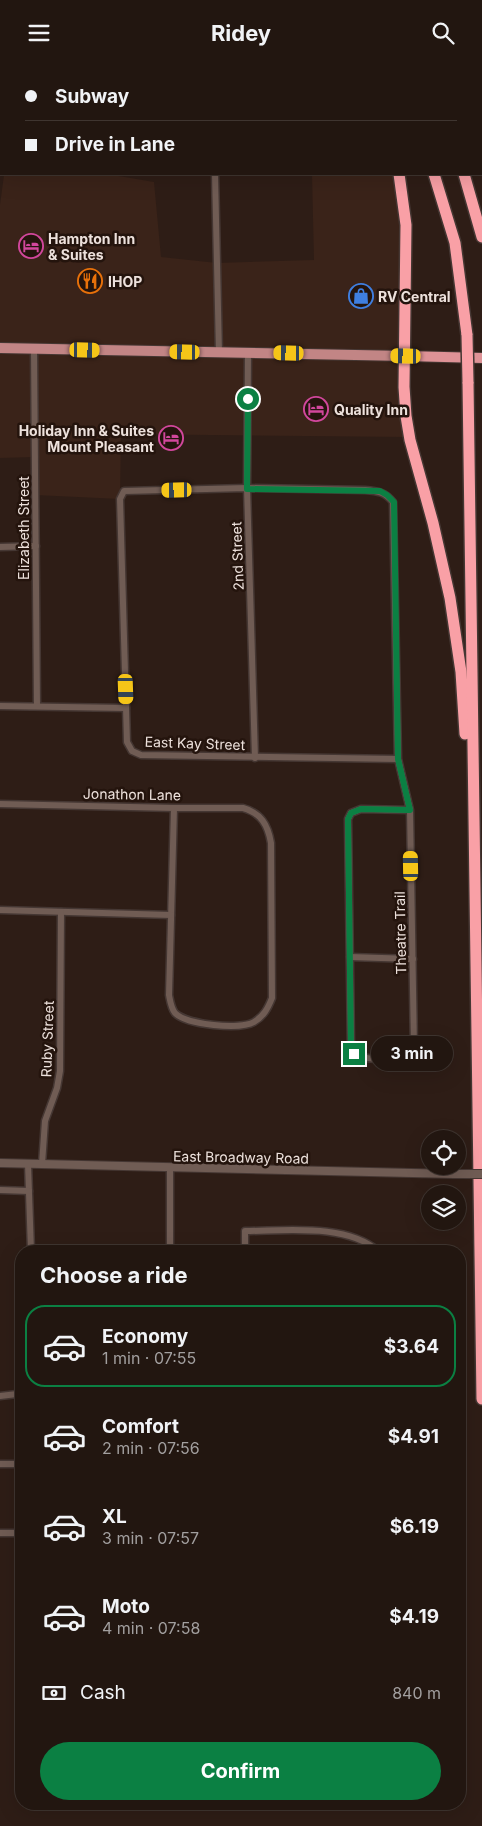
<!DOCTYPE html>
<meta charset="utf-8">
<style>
:root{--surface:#221610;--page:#2e231e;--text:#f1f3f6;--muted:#a29f9f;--line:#3f3530;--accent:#0b8043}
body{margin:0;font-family:Inter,sans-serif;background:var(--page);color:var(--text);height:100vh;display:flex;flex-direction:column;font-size:19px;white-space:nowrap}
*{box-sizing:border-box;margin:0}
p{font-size:16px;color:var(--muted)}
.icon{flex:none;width:28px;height:28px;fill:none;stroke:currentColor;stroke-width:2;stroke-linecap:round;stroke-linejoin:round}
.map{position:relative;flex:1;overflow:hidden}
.panel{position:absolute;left:15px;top:1180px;width:451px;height:565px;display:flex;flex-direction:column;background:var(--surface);border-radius:20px;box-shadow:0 5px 20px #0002,0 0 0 1px var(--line)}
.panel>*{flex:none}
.guide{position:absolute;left:0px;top:0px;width:482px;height:110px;box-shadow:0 5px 20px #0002,0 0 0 1px var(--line);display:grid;align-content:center;height:110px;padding:0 25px;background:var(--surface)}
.buttons{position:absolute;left:421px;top:1065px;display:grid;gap:10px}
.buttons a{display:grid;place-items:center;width:45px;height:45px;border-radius:50%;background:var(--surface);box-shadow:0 5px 20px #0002,0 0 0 1px var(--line);font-size:25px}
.end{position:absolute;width:22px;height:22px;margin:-11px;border:6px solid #0b8043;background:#fff;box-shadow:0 0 0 2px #fff}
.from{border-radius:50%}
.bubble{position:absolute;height:35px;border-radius:18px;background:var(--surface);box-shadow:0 5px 20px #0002,0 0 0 1px var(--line);font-size:16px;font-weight:700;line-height:35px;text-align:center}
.car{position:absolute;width:15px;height:30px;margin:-15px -8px;border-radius:6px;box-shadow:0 0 4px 1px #0007;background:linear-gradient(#f5c518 24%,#345 0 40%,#f5c518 0 76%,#345 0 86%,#f5c518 0)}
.guide b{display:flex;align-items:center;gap:18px;height:48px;font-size:19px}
.guide b+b{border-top:1px solid var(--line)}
.guide i{width:12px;height:12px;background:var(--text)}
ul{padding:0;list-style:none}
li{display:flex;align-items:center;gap:15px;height:82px;margin:0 10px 8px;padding:0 15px;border:2px solid transparent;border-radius:20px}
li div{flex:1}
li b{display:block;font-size:19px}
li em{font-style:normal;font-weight:700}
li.on{border-color:var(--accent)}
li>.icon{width:45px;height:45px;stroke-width:1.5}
h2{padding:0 25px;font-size:22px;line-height:60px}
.pay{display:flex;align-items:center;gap:12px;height:55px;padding:0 25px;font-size:19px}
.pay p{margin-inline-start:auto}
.cta{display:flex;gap:10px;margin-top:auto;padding:10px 25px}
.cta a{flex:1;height:58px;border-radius:30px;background:var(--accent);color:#fff;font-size:20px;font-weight:700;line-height:58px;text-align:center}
header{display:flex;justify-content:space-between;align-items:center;height:65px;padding:0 25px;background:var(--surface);font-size:22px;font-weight:700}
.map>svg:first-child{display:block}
</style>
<header><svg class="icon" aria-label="menu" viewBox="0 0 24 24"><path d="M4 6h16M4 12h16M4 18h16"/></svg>Ridey<svg class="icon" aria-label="search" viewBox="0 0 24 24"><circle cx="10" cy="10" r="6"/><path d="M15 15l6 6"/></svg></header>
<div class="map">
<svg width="482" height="1761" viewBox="0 0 482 1761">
<rect width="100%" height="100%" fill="#2e1d16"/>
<!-- built -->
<polygon fill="#3a2319" points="25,109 107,109 154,117 161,192 217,198 314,195 312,109 399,109 409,372 121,369 120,434 35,430 35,392 0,393 0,140 4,110"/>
<!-- green -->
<polygon fill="#0f3904" points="0,0 122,0 1,1 1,83"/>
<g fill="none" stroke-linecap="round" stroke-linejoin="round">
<defs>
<g id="minor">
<polyline points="212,0 212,1"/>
<polyline points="215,109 219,288"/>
<polyline points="34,284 37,641"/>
<polyline points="248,288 247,423 255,693"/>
<polyline points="0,482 36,481"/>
<polyline points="0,641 126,643"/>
<path d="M398,694L141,690L132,686L127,677L120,434L124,426L247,423L365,425C378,426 385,427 393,437L398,694L410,745L414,983L411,990C396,995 360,998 351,984L348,754L351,748L361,744L410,745"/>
<path d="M0,739L174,743H243C261,748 268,760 271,778L272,933C268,943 264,951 254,957C240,965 187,960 175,948C171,943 170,935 169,930L174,743"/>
<polyline points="0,845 171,850"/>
<polyline points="350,892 413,894"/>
<polyline points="28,1099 31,1186"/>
<polyline points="42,1099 45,1056 57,1023 60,1006 61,847"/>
<polyline points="170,1103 170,1186"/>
<polyline points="0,1125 29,1126"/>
<path d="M245,1186V1166C285,1166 346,1158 378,1186"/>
<polyline points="0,1331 17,1329 21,1325"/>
<polyline points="0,1399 21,1399"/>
<polyline points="0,1468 21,1468"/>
</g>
<polyline id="tertiary" points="0,1098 454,1109"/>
<polyline id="primary" points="0,283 406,291"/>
<polyline id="trunk" points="406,291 482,293"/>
<g id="motorway">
<polyline points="364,0 365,1"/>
<polyline points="382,0 382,1"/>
<polyline points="415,0 416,1"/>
<polyline points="434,0 436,1"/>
<polyline points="481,39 482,39"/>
<polyline points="399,109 406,160 404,322 406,351 410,375 433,458 450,533 461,607 465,669"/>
<polyline points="434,109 455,178 467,270"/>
<polyline points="464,109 482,172"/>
<polyline points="468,317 482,1334"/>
</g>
</defs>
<!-- minor casing -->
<use href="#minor" stroke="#453733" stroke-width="9"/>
<!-- tertiary casing -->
<use href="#tertiary" stroke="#453733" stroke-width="10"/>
<!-- primary casing -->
<use href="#primary" stroke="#453733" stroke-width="12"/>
<!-- trunk casing -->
<use href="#trunk" stroke="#453733" stroke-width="12"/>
<!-- motorway casing -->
<use href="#motorway" stroke="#453733" stroke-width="14"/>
<!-- minor -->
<use href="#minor" stroke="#705c54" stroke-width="6"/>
<!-- tertiary -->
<use href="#tertiary" stroke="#705c54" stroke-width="8"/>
<!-- primary -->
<use href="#primary" stroke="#c28585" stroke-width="10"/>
<!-- trunk -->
<use href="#trunk" stroke="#de9296" stroke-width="10"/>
<!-- motorway -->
<use href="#motorway" stroke="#f9a0a6" stroke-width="11"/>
<defs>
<polyline id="tertiary-bridge" points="454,1109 482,1109"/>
<polyline id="motorway-bridge" points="467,270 468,317"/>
</defs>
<!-- tertiary-bridge casing -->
<use href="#tertiary-bridge" stroke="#453733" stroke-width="10" stroke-linecap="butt"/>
<!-- motorway-bridge casing -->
<use href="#motorway-bridge" stroke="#453733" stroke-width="14" stroke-linecap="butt"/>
<!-- tertiary-bridge -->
<use href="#tertiary-bridge" stroke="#705c54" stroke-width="8"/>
<!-- motorway-bridge -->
<use href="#motorway-bridge" stroke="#f9a0a6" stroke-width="11"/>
</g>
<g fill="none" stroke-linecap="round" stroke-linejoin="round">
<!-- route -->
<polyline stroke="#0b8043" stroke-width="6" points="248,334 247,424 380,426 387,430 394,437 398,694 410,745 361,744 351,748 348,754 351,984 354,989"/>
</g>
<!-- icons -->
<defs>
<symbol id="hotel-ring" viewBox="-11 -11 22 22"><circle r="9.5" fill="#24140d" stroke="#d1479c" stroke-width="1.5"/><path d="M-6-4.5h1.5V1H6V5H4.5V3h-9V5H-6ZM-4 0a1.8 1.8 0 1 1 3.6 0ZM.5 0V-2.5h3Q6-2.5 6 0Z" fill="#d1479c"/></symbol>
<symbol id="restaurant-ring" viewBox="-11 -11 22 22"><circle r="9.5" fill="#24140d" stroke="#e8710a" stroke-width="1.5"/><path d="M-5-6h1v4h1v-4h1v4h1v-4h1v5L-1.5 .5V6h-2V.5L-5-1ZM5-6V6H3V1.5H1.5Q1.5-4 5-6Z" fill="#e8710a"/></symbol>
<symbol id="shop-ring" viewBox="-11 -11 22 22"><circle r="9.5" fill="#24140d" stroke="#3f7fe0" stroke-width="1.5"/><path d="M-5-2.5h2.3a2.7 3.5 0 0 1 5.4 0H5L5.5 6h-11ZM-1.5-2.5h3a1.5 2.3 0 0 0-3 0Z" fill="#3f7fe0"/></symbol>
</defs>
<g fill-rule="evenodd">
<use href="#hotel-ring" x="17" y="167" width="28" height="28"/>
<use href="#restaurant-ring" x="76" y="202" width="28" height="28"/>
<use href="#shop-ring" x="347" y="217" width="28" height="28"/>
<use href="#hotel-ring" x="302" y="330" width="28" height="28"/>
<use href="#hotel-ring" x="157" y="359" width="28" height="28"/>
</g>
<g text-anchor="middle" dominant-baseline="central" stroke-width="5" stroke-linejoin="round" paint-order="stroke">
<!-- poi labels -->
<g font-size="14" font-weight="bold" fill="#ede1dc" stroke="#24140d" text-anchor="start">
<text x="48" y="173">Hampton Inn<tspan x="48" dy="16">&amp; Suites</tspan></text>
<text x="108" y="216">IHOP</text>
<text x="378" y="231">RV Central</text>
<text x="334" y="344">Quality Inn</text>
<text x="154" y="365" text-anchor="end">Holiday Inn &amp; Suites<tspan x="154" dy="16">Mount Pleasant</tspan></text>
</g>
<!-- street labels -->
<g font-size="14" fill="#ede1dc" stroke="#24140d">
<text transform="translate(23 463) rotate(-90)">Elizabeth Street</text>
<text transform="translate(237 491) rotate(-92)">2nd Street</text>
<text transform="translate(195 678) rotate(2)">East Kay Street</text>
<text transform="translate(132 729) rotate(1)">Jonathon Lane</text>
<text transform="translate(400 868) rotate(-91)">Theatre Trail</text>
<text transform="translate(47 974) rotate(-88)">Ruby Street</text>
<text transform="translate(241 1092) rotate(1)">East Broadway Road</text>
</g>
</g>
</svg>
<div class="buttons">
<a><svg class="icon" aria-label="locate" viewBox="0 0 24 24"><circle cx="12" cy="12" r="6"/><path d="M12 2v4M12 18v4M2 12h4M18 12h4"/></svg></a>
<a><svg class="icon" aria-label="layers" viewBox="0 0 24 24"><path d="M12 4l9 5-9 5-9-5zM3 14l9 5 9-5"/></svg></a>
</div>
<i class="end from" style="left:248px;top:334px"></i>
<i class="end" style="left:354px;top:989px"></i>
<div class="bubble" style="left:371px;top:971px;width:82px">3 min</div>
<i class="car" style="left:85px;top:285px;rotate:91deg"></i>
<i class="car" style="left:185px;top:287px;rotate:271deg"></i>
<i class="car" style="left:289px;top:288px;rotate:271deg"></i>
<i class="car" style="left:406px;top:291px;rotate:271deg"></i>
<i class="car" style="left:177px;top:425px;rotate:269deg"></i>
<i class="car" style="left:126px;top:624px;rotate:178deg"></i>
<i class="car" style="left:411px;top:801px;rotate:359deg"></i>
<div class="guide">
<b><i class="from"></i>Subway</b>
<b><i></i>Drive in Lane</b>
</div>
<section class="panel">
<h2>Choose a ride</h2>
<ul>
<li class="on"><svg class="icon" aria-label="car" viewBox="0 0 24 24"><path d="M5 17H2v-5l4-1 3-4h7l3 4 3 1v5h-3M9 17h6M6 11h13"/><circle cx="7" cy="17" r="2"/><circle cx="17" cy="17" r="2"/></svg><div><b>Economy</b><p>1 min · 07:55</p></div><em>$3.64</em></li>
<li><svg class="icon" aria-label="car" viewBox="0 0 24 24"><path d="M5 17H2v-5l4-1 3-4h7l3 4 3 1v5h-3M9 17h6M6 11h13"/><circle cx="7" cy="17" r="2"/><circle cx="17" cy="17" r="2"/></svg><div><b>Comfort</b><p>2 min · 07:56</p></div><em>$4.91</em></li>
<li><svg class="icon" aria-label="car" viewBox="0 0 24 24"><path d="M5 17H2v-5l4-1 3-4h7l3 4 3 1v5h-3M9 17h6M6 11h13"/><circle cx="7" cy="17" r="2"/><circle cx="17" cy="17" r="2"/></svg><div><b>XL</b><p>3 min · 07:57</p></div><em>$6.19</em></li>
<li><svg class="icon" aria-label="car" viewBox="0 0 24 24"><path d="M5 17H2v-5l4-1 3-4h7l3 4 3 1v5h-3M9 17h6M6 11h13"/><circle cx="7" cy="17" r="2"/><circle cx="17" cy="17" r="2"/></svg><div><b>Moto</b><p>4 min · 07:58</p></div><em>$4.19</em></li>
</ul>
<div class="pay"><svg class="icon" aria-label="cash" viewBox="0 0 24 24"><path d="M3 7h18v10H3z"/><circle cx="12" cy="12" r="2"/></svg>Cash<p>840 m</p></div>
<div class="cta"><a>Confirm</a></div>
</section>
</div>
